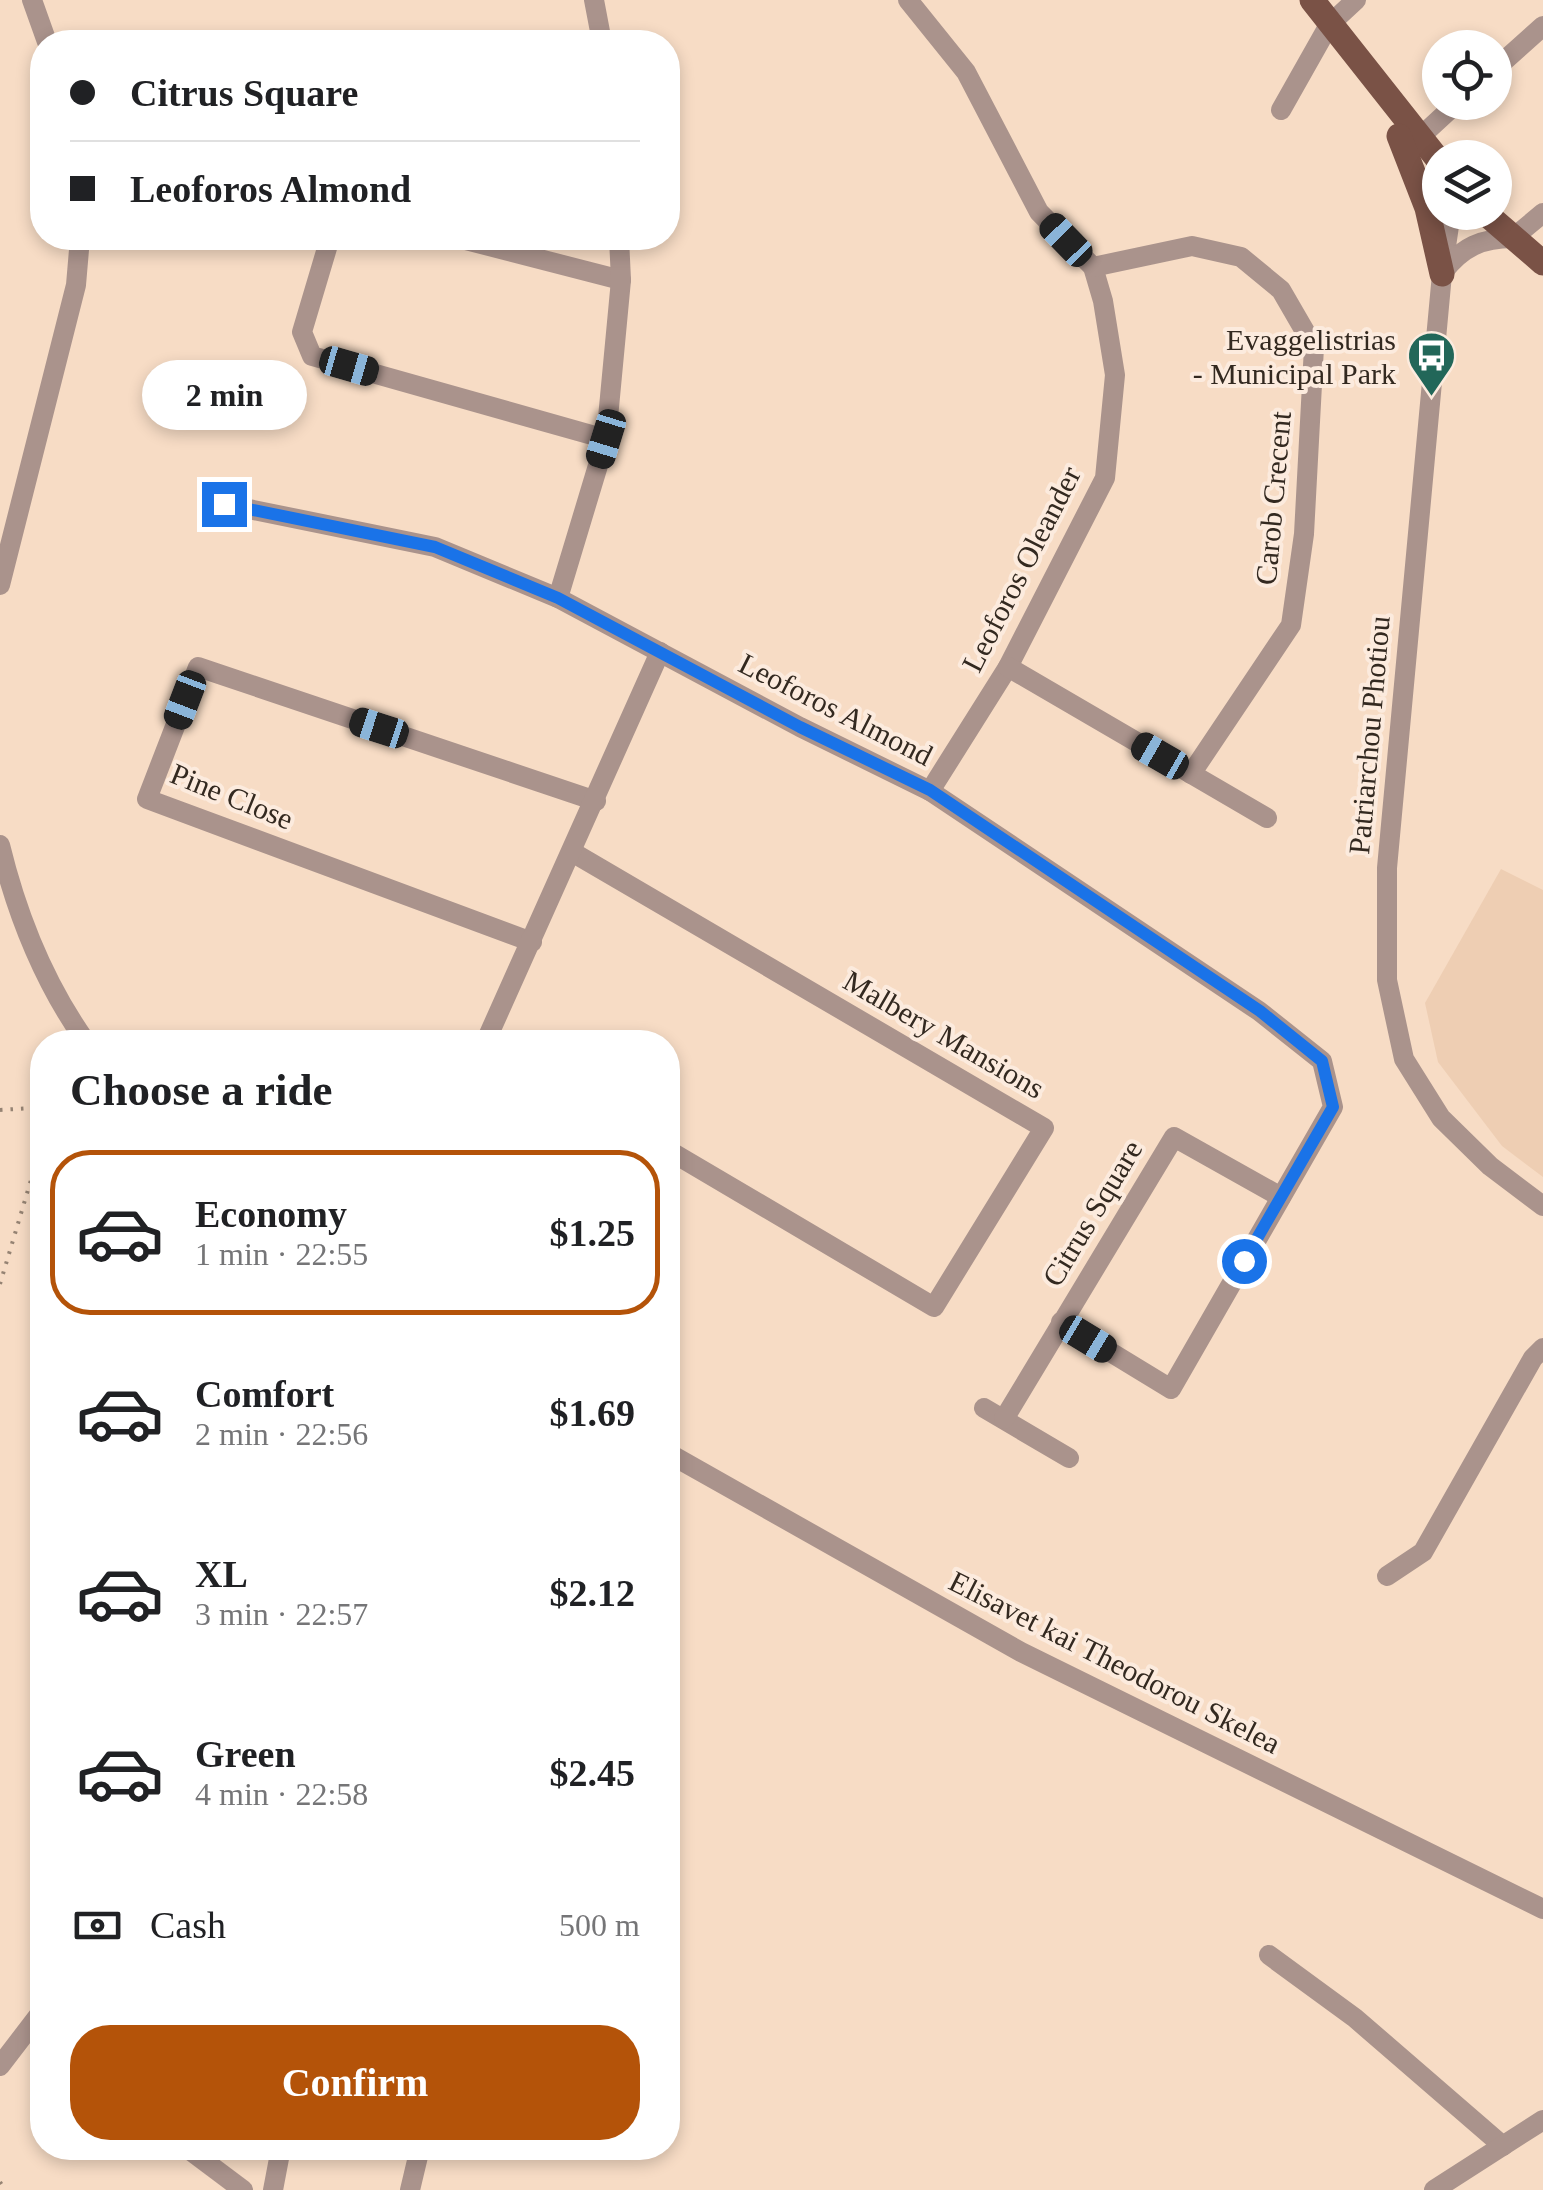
<!DOCTYPE html>
<meta charset="utf-8">
<style>
:root{--surface:#fff;--page:#f6f6f6;--text:#202124;--muted:#757577;--line:#e0e0e0;--accent:#b45309}
body{margin:0;font-family:"Times New Roman",serif;background:var(--page);color:var(--text);height:100vh;display:flex;flex-direction:column;font-size:38px;white-space:nowrap}
*{box-sizing:border-box;margin:0}
p{font-size:32px;color:var(--muted)}
.icon{flex:none;width:55px;height:55px;fill:none;stroke:currentColor;stroke-width:2;stroke-linecap:round;stroke-linejoin:round}
.map{position:relative;flex:1;overflow:hidden}
.sheet{position:absolute;left:30px;top:1030px;width:650px;height:1130px;display:flex;flex-direction:column;background:var(--surface);border-radius:40px;box-shadow:0 5px 15px #0003}
.sheet>*{flex:none}
.guide{position:absolute;left:30px;top:30px;width:650px;height:220px;border-radius:40px;box-shadow:0 5px 15px #0003;display:grid;align-content:center;height:220px;padding:0 40px;background:var(--surface)}
.fabs{position:absolute;left:1422px;top:30px;display:grid;gap:20px}
.fabs a{display:grid;place-items:center;width:90px;height:90px;border-radius:50%;background:var(--surface);box-shadow:0 5px 15px #0003;font-size:50px}
.end{position:absolute;width:45px;height:45px;margin:-22px;border:12px solid #1a73e8;background:#fff;box-shadow:0 0 0 5px #fff}
.from{border-radius:50%}
.bubble{position:absolute;height:70px;border-radius:35px;background:var(--surface);box-shadow:0 5px 15px #0003;font-size:32px;font-weight:700;line-height:70px;text-align:center}
.car{position:absolute;width:30px;height:60px;margin:-30px -15px;border-radius:12px;box-shadow:0 0 8px 2px #0007;background:linear-gradient(#222 24%,#8ab4d8 0 40%,#222 0 76%,#8ab4d8 0 86%,#222 0)}
.guide b{display:flex;align-items:center;gap:35px;height:95px;font-size:38px}
.guide b+b{border-top:2px solid var(--line)}
.guide i{width:25px;height:25px;background:var(--text)}
ul{padding:0;list-style:none}
li{display:flex;align-items:center;gap:30px;height:165px;margin:0 20px 15px;padding:0 20px;border:5px solid transparent;border-radius:40px}
li div{flex:1}
li b{display:block;font-size:38px}
li em{font-style:normal;font-weight:700}
li.current{border-color:var(--accent)}
li>.icon{width:90px;height:90px;stroke-width:1.5}
h2{padding:0 40px;font-size:45px;line-height:120px}
.pay{display:flex;align-items:center;gap:25px;height:110px;padding:0 40px;font-size:38px}
.pay p{margin-inline-start:auto}
.button{display:flex;gap:20px;margin-top:auto;padding:20px 40px}
.button a{flex:1;height:115px;border-radius:40px;background:var(--accent);color:#fff;font-size:40px;font-weight:700;line-height:115px;text-align:center}
.map>svg:first-child{display:block}
</style>
<div class="map">
<svg width="1543" height="2190" viewBox="0 0 1543 2190">
<rect width="100%" height="100%" fill="#f7dcc5"/>
<!-- built -->
<polygon fill="#eeceb3" points="1501,869 1543,890 1543,1177 1502,1146 1438,1062 1425,1003"/>
<g fill="none" stroke-linecap="round" stroke-linejoin="round">
<!-- path -->
<g stroke="#958373" stroke-width="4" stroke-dasharray="2.5 8" stroke-linecap="butt">
<polyline points="32,1108 42,1132"/>
<polyline points="0,1110 32,1108 42,1101"/>
<polyline points="0,1284 42,1143"/>
<polyline points="0,2182 5,2190"/>
</g>
<!-- minor -->
<g stroke="#aa938c" stroke-width="20">
<polyline points="32,0 47,42"/>
<polyline points="594,0 602,42"/>
<polyline points="908,0 966,72 1039,212 1093,267 1103,301 1115,375 1105,478 1008,667 930,791"/>
<polyline points="1495,69 1543,26"/>
<polyline points="1281,110 1329,25 1356,0"/>
<polyline points="1419,138 1458,102"/>
<polyline points="1451,212 1442,274 1387,868 1387,980 1404,1059 1441,1118 1490,1166 1543,1206"/>
<polyline points="330,238 302,332 312,356 606,439"/>
<polyline points="458,238 621,280"/>
<polyline points="1093,267 1192,246 1241,257 1281,290 1314,347 1304,534 1291,625 1191,774"/>
<path d="M1443,272C1462,247 1482,238 1513,238L1543,213"/>
<polyline points="224,504 435,547 558,598 800,727 930,791 1259,1011 1322,1061 1333,1107 1171,1389 1061,1322"/>
<polyline points="0,585 76,285 80,238"/>
<polyline points="558,598 606,439 621,280 619,238"/>
<polyline points="1008,667 1267,818"/>
<path d="M0,845C17,915 45,984 86,1042"/>
<polyline points="572,852 1044,1128 934,1307 668,1150"/>
<polyline points="532,942 147,799 198,667 596,801"/>
<polyline points="495,1042 489,1034 660,652"/>
<polyline points="984,1408 1069,1458"/>
<polyline points="1004,1419 1174,1137 1281,1197"/>
<polyline points="668,1453 1021,1652 1543,1909"/>
<polyline points="1387,1576 1423,1552 1533,1358 1543,1348"/>
<polyline points="1269,1955 1355,2018 1503,2146"/>
<polyline points="0,2066 42,2011"/>
<polyline points="187,2148 243,2190"/>
<polyline points="273,2190 281,2148"/>
<polyline points="410,2190 420,2148"/>
<polyline points="1434,2190 1543,2120"/>
</g>
<!-- major -->
<g stroke="#7a5246" stroke-width="25">
<polyline points="1312,0 1440,162"/>
<polyline points="1399,136 1427,208 1442,274"/>
<polyline points="1484,212 1543,263"/>
</g>
</g>
<g fill="none" stroke-linecap="round" stroke-linejoin="round">
<!-- route -->
<polyline stroke="#1a73e8" stroke-width="12" points="224,504 435,547 558,598 800,727 930,790 1260,1011 1322,1061 1333,1107 1244,1261"/>
</g>
<!-- icons -->
<defs>
<symbol id="bus-pin" viewBox="-11 -11 22 30"><path d="M0 17L-7.5 6A9.5 9.5 0 1 1 7.5 6Z" fill="#226759" stroke="#fcebde"/><path d="M-5-6H5V4H4V6H2V4H-2V6H-4V4H-5ZM-3.5-4V0h7V-4ZM-3.5 1.2v1.5H-2V1.2ZM2 1.2v1.5H3.5V1.2Z" fill="#fff"/></symbol>
</defs>
<g fill-rule="evenodd">
<use href="#bus-pin" x="1404" y="328" width="55" height="75"/>
</g>
<g text-anchor="middle" dominant-baseline="central" stroke-width="8" stroke-linejoin="round" paint-order="stroke">
<!-- poi labels -->
<g font-size="30" fill="#332920" stroke="#fcebde" text-anchor="end">
<text x="1396" y="339">Evaggelistrias<tspan x="1396" dy="34">- Municipal Park</tspan></text>
</g>
<!-- street labels -->
<g font-size="30" fill="#332920" stroke="#fcebde">
<text transform="translate(1273 498) rotate(-85)">Carob Crecent</text>
<text transform="translate(1021 569) rotate(-63)">Leoforos Oleander</text>
<text transform="translate(836 709) rotate(27)">Leoforos Almond</text>
<text transform="translate(1369 735) rotate(-85)">Patriarchou Photiou</text>
<text transform="translate(232 796) rotate(22)">Pine Close</text>
<text transform="translate(944 1034) rotate(30)">Malbery Mansions</text>
<text transform="translate(1092 1213) rotate(-59)">Citrus Square</text>
<text transform="translate(1115 1662) rotate(27)">Elisavet kai Theodorou Skelea</text>
</g>
</g>
</svg>
<div class="fabs">
<a><svg class="icon" aria-label="locate" viewBox="0 0 24 24"><circle cx="12" cy="12" r="6"/><path d="M12 2v4M12 18v4M2 12h4M18 12h4"/></svg></a>
<a><svg class="icon" aria-label="layers" viewBox="0 0 24 24"><path d="M12 4l9 5-9 5-9-5zM3 14l9 5 9-5"/></svg></a>
</div>
<i class="end from" style="left:1244px;top:1261px"></i>
<i class="end" style="left:224px;top:504px"></i>
<div class="bubble" style="left:142px;top:360px;width:165px">2 min</div>
<i class="car" style="left:1066px;top:240px;rotate:316deg"></i>
<i class="car" style="left:349px;top:366px;rotate:106deg"></i>
<i class="car" style="left:606px;top:439px;rotate:197deg"></i>
<i class="car" style="left:185px;top:700px;rotate:201deg"></i>
<i class="car" style="left:379px;top:728px;rotate:288deg"></i>
<i class="car" style="left:1160px;top:756px;rotate:300deg"></i>
<i class="car" style="left:1088px;top:1339px;rotate:121deg"></i>
<div class="guide">
<b><i class="from"></i>Citrus Square</b>
<b><i></i>Leoforos Almond</b>
</div>
<section class="sheet">
<h2>Choose a ride</h2>
<ul>
<li class="current"><svg class="icon" aria-label="car" viewBox="0 0 24 24"><path d="M5 17H2v-5l4-1 3-4h7l3 4 3 1v5h-3M9 17h6M6 11h13"/><circle cx="7" cy="17" r="2"/><circle cx="17" cy="17" r="2"/></svg><div><b>Economy</b><p>1 min · 22:55</p></div><em>$1.25</em></li>
<li><svg class="icon" aria-label="car" viewBox="0 0 24 24"><path d="M5 17H2v-5l4-1 3-4h7l3 4 3 1v5h-3M9 17h6M6 11h13"/><circle cx="7" cy="17" r="2"/><circle cx="17" cy="17" r="2"/></svg><div><b>Comfort</b><p>2 min · 22:56</p></div><em>$1.69</em></li>
<li><svg class="icon" aria-label="car" viewBox="0 0 24 24"><path d="M5 17H2v-5l4-1 3-4h7l3 4 3 1v5h-3M9 17h6M6 11h13"/><circle cx="7" cy="17" r="2"/><circle cx="17" cy="17" r="2"/></svg><div><b>XL</b><p>3 min · 22:57</p></div><em>$2.12</em></li>
<li><svg class="icon" aria-label="car" viewBox="0 0 24 24"><path d="M5 17H2v-5l4-1 3-4h7l3 4 3 1v5h-3M9 17h6M6 11h13"/><circle cx="7" cy="17" r="2"/><circle cx="17" cy="17" r="2"/></svg><div><b>Green</b><p>4 min · 22:58</p></div><em>$2.45</em></li>
</ul>
<div class="pay"><svg class="icon" aria-label="cash" viewBox="0 0 24 24"><path d="M3 7h18v10H3z"/><circle cx="12" cy="12" r="2"/></svg>Cash<p>500 m</p></div>
<div class="button"><a>Confirm</a></div>
</section>
</div>
